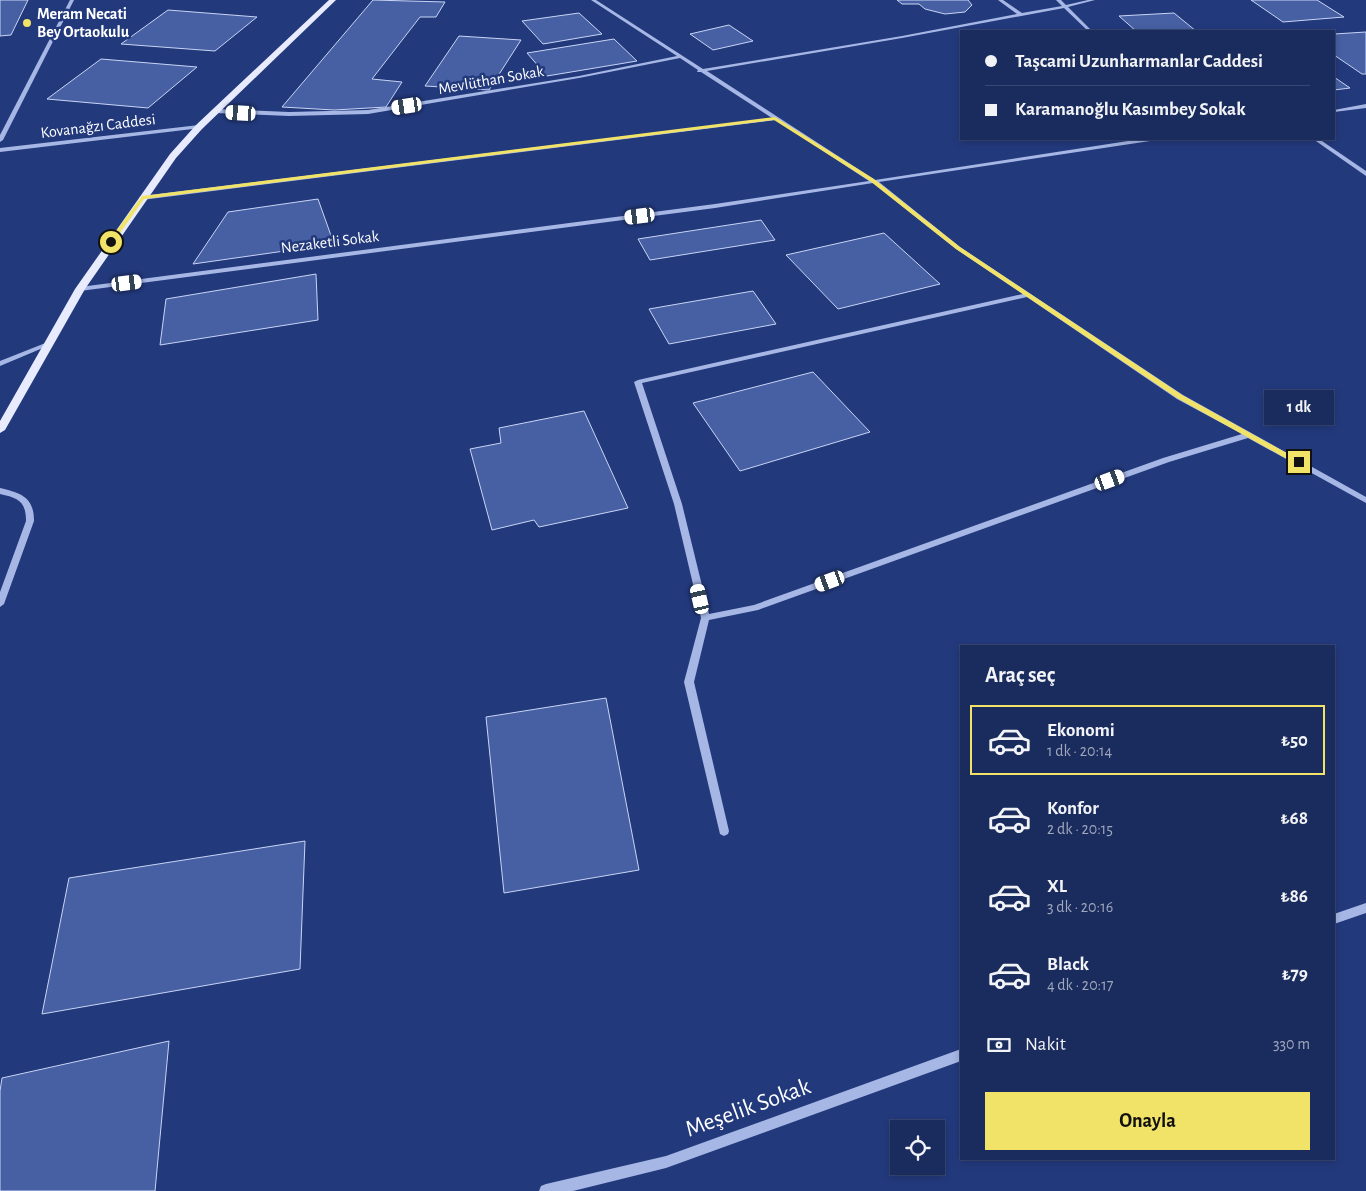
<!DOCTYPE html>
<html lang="tr">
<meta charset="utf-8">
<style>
:root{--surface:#1a2b5d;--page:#233363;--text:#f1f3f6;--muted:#9fa7bc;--line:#384772;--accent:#f1e268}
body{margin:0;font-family:"Alegreya Sans",sans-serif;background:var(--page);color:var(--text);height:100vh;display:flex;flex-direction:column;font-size:19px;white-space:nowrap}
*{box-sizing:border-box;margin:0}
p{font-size:16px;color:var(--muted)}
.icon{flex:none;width:28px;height:28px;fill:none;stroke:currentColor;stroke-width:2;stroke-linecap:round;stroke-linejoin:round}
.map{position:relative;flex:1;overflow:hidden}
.panel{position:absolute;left:960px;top:645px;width:375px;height:515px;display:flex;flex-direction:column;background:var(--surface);border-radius:0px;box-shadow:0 2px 8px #0003,0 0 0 1px var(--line)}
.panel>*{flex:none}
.top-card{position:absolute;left:960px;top:30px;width:375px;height:110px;border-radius:0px;box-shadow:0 2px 8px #0003,0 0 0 1px var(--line);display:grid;align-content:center;height:110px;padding:0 25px;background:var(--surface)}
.fabs{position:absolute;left:890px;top:1120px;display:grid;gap:10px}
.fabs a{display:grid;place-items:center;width:55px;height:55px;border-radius:0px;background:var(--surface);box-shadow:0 2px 8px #0003,0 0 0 1px var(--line);font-size:25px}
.end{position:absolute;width:22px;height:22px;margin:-11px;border:6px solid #f1e268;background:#111;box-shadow:0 0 0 2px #111}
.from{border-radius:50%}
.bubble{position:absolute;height:35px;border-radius:0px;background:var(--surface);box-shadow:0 2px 8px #0003,0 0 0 1px var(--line);font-size:16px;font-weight:700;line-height:35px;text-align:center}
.car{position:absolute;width:15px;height:30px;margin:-15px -8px;border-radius:6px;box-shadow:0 0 4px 1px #0007;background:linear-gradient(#fff 24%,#345 0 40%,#fff 0 76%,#345 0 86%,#fff 0)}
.top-card b{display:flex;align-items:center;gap:18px;height:48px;font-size:19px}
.top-card b+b{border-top:1px solid var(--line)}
.top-card i{width:12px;height:12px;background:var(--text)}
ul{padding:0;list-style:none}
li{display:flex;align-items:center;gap:15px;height:70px;margin:0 10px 8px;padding:0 15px;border:2px solid transparent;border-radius:0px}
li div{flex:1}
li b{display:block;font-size:19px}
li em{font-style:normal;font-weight:700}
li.on{border-color:var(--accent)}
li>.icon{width:45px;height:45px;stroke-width:1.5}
h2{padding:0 25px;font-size:22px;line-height:60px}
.pay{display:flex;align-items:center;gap:12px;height:55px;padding:0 25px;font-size:19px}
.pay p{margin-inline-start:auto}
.primary-button{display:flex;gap:10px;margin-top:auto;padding:10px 25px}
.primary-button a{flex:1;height:58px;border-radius:0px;background:var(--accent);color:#111;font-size:20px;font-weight:700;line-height:58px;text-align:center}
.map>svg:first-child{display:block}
</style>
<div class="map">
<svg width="1366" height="1191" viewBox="0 0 1366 1191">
<rect width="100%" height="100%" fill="#22397c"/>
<!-- building -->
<g fill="#4660a3" stroke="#c9d5f5">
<polygon points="0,0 28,0 11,35 0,36"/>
<polygon points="373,0 445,2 436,17 420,17 372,79 402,82 386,107 334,110 282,107"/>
<polygon points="897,0 968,0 972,5 965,12 945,14 925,9 919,4 902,4"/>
<polygon points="1251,0 1317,0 1344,17 1283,22"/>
<polygon points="168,10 257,17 215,51 121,44"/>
<polygon points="579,13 602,34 543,44 522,21"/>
<polygon points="1174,13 1196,31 1136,31 1119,16"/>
<polygon points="729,25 753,41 713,50 690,34"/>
<polygon points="1366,32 1366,74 1362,74 1334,55 1334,34"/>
<polygon points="459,36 521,40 489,90 425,86"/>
<polygon points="614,39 637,61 547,76 527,53"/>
<polygon points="101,59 197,67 148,108 47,99"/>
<polygon points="1334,77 1350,88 1334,90"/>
<polygon points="318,199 334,244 193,264 228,212"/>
<polygon points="761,220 775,240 650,260 638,239"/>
<polygon points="884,233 940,284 838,309 786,255"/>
<polygon points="316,274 318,320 160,345 166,299"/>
<polygon points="753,291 776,324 669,344 649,309"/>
<polygon points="813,372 870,432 740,471 693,403"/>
<polygon points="584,411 628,508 539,527 534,520 492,530 470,449 501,443 499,428"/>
<polygon points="606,698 639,870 504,893 486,717"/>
<polygon points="305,841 300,969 42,1014 69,878"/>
<polygon points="169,1041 155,1191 0,1191 0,1091 2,1078"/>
</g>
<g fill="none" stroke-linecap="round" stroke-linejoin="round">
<!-- minor -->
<g fill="#a6b7e6" fill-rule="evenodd">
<polygon points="70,0 74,0 3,140 0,142 0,135"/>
<path d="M591,0H596L703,69L902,36L1017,14L998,0H1003L1022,13L1062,6L1056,0H1061L1066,5L1088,0H1095L1068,7L1092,31H1088L1064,8L902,38L707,71L875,180L1141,139H1153L1150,141L879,182L960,247L1183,395L1366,497V503L1248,438L1169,462L758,610L709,620L694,682L729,831L728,834L724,836L720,834L684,682L701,618L674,504L634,382L638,380L1023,294L956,249L873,183L715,208L80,291L77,289L80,287L715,204L869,181L776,120L142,200L139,198L142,196L772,118L701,72H697L698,70L680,58L579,78L368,114L289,116L216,113L213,111L216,109L289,112L368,110L579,76L677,56ZM1027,297L1177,399L1242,434L1163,458L754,605L709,614L682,504L642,383Z"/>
<polygon points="1366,104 1366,108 1334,112 1334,110"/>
<polygon points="199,125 201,126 201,128 0,152 0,148"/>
<polygon points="1313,139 1319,139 1366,171 1366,176"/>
<polygon points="48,342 50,343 50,345 0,366 0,361"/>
<path d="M0,488C21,493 34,497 34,521L4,604L0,607V592L26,521C26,501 18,498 0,494Z"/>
<polygon points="1366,903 1366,913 1334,924 1334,914"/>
<polygon points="961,1049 961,1061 666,1168 573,1191 539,1191 541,1186 546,1184 666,1156"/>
</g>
<!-- major -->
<polygon fill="#e7ebfd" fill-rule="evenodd" points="329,0 336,0 202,129 176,158 85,289 5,430 0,433 0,421 75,289 170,154 196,125"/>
</g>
<!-- route -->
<polygon fill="#f1e268" points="775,117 874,179 960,247 1182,395 1301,461 1301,464 1296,464 1177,398 956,249 870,181 774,120 144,199 113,243 108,242 142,196"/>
<!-- markers -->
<circle fill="#f1e268" stroke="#22397c" stroke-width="2" cx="27" cy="23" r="5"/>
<g text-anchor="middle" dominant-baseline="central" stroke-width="5" stroke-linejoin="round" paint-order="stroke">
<!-- far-poi labels -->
<g font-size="16" font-weight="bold" fill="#fff" stroke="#22397c" text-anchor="start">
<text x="37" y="14">Meram Necati<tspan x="37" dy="18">Bey Ortaokulu</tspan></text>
</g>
<!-- far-street labels -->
<g font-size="16" fill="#fff" stroke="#22397c">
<text transform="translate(491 80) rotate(-10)">Mevlüthan Sokak</text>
<text transform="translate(98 126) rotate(-7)">Kovanağzı Caddesi</text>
<text transform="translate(330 242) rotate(-7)">Nezaketli Sokak</text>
</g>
<!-- near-street labels -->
<g font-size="24" fill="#fff" stroke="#22397c">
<text transform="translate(748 1108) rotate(-20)">Meşelik Sokak</text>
</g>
</g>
</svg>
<div class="fabs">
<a><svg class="icon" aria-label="locate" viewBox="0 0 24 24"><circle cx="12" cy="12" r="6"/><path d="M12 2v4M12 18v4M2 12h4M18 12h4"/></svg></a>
</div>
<i class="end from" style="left:111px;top:242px"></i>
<i class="end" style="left:1299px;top:462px"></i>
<div class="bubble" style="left:1264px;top:390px;width:70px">1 dk</div>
<i class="car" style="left:407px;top:106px;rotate:261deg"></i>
<i class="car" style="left:241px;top:113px;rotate:273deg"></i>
<i class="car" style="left:640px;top:216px;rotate:263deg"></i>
<i class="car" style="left:127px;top:283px;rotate:83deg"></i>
<i class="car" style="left:1110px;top:480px;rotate:70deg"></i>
<i class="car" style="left:830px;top:581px;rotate:250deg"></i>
<i class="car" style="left:700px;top:599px;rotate:347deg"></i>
<div class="top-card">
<b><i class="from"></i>Taşcami Uzunharmanlar Caddesi</b>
<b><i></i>Karamanoğlu Kasımbey Sokak</b>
</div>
<section class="panel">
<h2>Araç seç</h2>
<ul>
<li class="on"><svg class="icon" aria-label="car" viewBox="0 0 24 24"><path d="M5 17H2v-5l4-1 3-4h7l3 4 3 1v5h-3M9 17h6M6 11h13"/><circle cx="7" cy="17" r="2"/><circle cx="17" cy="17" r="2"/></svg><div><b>Ekonomi</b><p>1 dk · 20:14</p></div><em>₺50</em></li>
<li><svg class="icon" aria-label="car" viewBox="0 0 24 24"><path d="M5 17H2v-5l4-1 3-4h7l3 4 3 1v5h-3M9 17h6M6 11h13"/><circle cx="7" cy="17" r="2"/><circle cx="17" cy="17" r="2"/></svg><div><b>Konfor</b><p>2 dk · 20:15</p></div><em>₺68</em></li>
<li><svg class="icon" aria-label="car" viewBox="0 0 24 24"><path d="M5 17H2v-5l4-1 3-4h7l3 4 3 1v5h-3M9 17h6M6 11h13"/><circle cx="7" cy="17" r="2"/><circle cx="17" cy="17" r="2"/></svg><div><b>XL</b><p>3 dk · 20:16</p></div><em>₺86</em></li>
<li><svg class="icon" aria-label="car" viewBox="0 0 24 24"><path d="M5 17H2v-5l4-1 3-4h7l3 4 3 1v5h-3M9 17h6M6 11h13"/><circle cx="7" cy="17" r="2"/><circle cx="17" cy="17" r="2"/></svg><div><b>Black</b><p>4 dk · 20:17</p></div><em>₺79</em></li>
</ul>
<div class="pay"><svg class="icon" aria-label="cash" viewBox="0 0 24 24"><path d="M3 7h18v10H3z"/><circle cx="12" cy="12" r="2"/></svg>Nakit<p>330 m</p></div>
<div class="primary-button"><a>Onayla</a></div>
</section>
</div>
